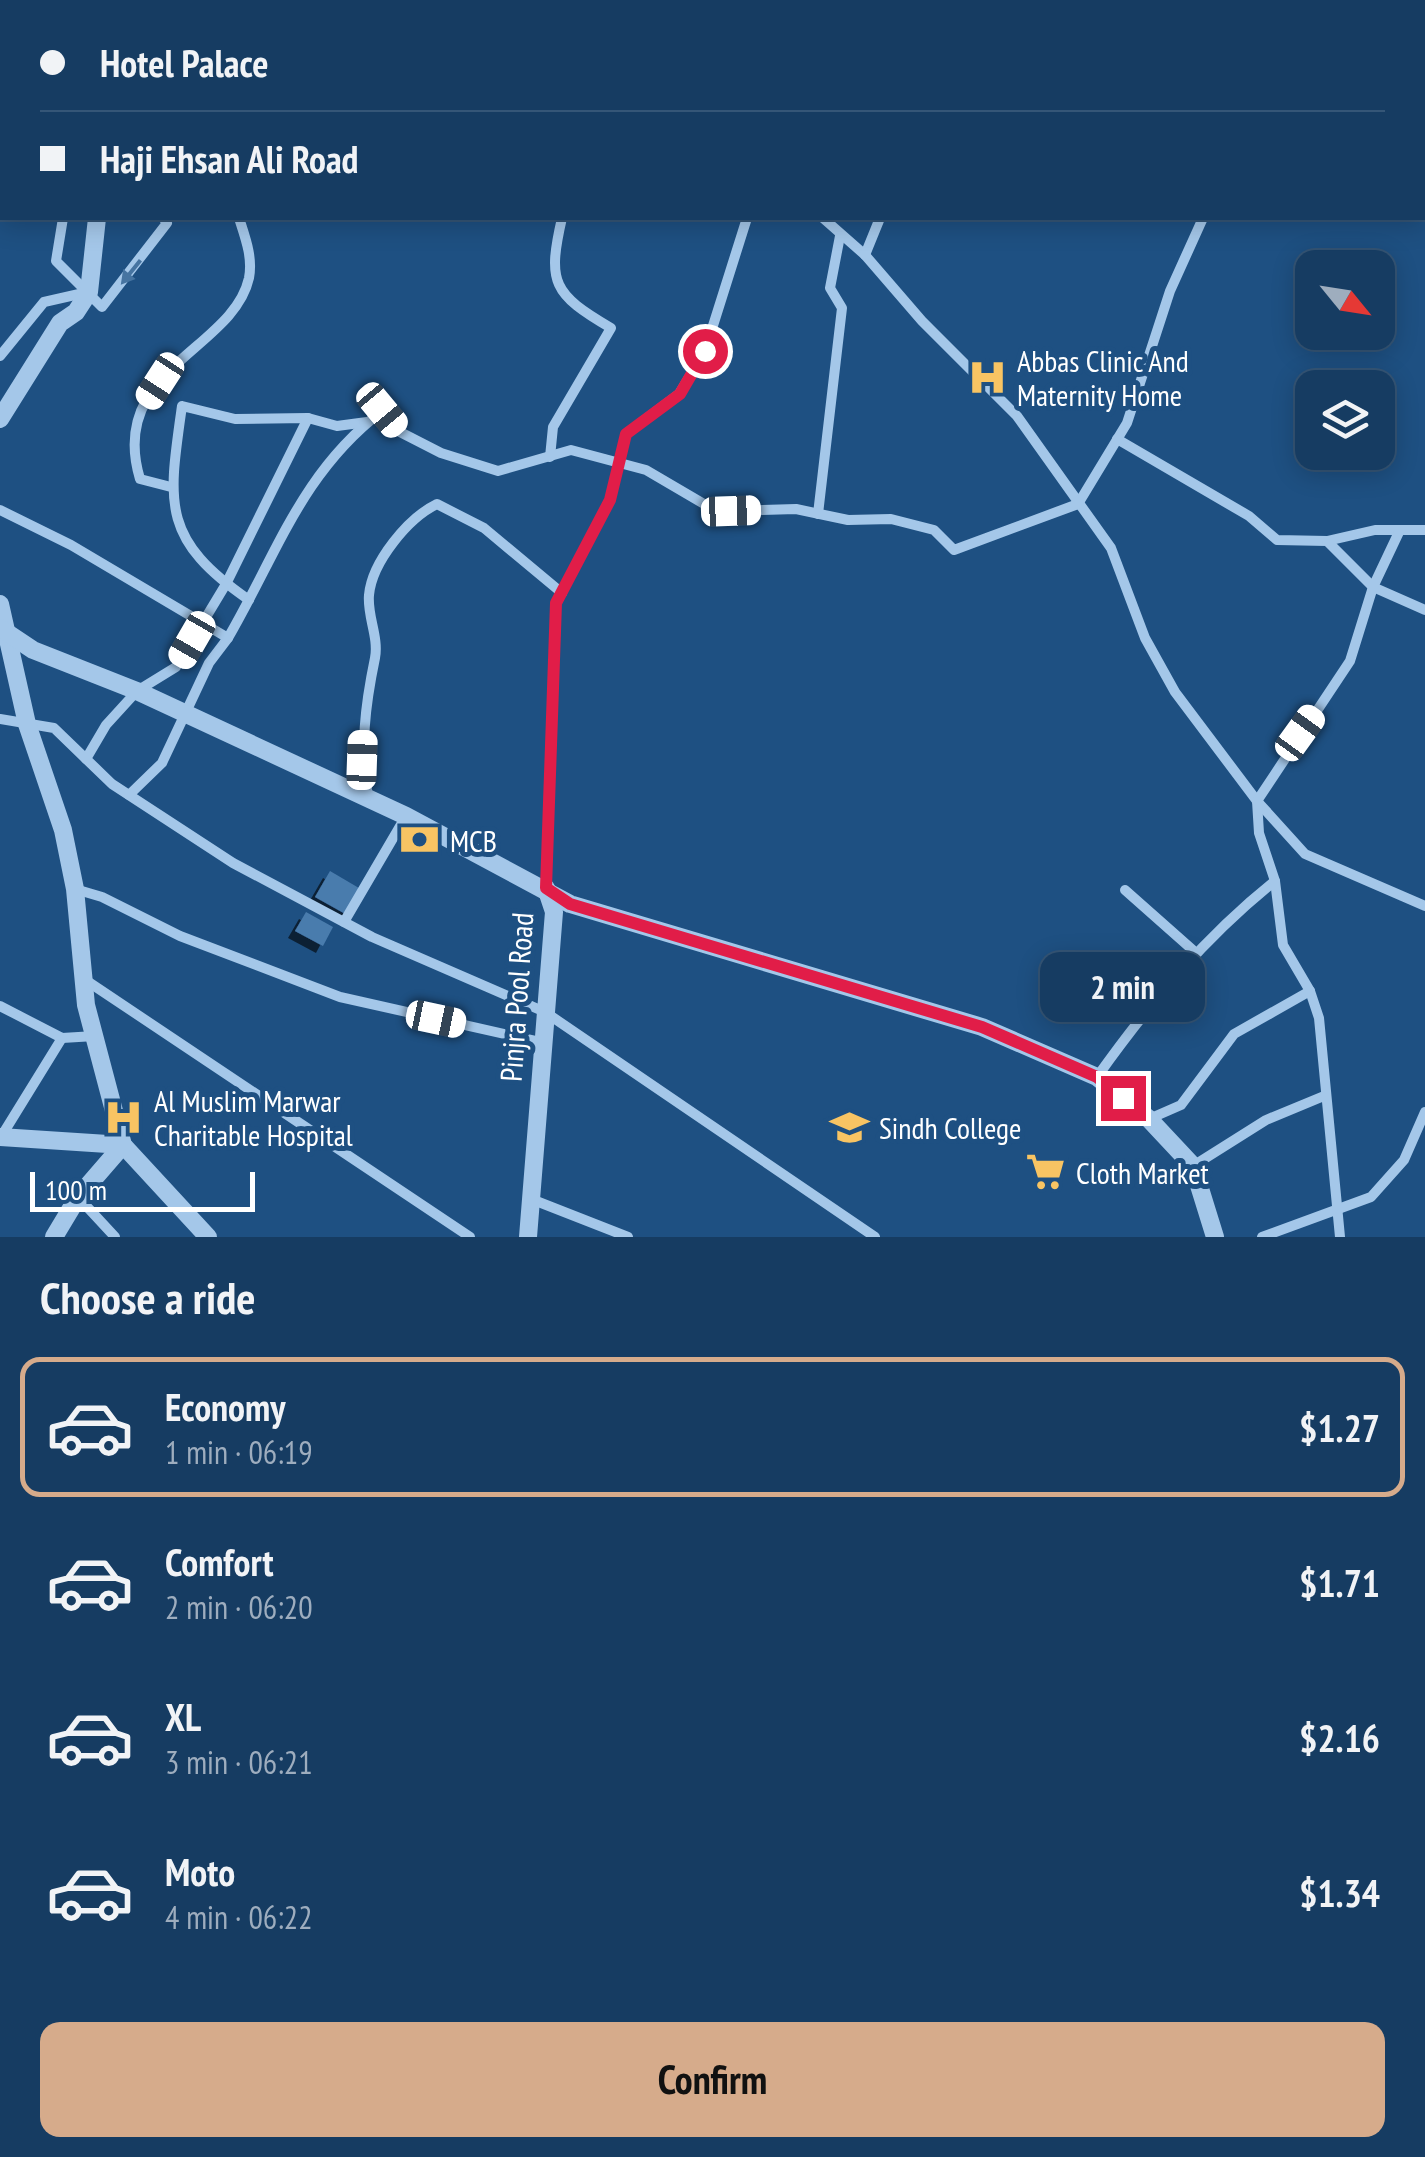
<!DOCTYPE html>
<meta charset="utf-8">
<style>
:root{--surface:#163c62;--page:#23476b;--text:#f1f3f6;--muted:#9eadbe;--line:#355677;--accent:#d6ab8b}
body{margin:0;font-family:"PT Sans Narrow",sans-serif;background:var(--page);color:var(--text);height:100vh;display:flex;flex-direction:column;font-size:38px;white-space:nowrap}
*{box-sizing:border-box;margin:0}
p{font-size:32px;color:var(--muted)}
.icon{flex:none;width:55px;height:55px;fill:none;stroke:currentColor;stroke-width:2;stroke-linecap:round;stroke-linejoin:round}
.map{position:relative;height:1237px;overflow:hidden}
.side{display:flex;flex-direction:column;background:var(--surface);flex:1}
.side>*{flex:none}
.guide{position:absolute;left:0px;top:0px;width:1425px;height:220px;box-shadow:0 5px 25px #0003,0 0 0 2px var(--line);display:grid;align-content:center;height:220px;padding:0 40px;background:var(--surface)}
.needle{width:65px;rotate:120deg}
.controls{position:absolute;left:1295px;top:250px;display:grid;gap:20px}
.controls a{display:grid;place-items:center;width:100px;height:100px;border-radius:20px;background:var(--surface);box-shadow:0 5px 25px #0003,0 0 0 2px var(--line);font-size:50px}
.scale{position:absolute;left:30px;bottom:25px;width:225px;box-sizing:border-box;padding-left:10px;border:5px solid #fff;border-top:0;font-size:28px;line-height:35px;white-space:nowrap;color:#fff;-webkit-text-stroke:8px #1e5082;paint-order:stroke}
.end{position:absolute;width:45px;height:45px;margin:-22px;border:12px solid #e11d48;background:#fff;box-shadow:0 0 0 5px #fff}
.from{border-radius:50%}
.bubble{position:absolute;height:70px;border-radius:20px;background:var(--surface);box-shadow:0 5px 25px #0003,0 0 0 2px var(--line);font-size:32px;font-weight:600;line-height:70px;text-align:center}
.car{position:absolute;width:30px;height:60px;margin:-30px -15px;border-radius:12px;box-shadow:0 0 8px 2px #0007;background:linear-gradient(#fff 24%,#345 0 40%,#fff 0 76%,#345 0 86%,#fff 0)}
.guide b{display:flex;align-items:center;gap:35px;height:95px;font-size:38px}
.guide b+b{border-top:2px solid var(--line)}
.guide i{width:25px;height:25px;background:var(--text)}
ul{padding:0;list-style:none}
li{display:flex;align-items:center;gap:30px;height:140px;margin:0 20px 15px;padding:0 20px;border:5px solid transparent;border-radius:20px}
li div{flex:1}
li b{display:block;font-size:38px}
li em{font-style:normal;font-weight:600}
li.selected{border-color:var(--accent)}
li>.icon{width:90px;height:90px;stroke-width:1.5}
h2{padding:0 40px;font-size:45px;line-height:120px}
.button{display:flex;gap:20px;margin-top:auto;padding:20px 40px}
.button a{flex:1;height:115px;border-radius:20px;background:var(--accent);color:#111;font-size:40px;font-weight:600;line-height:115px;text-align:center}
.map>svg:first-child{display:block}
</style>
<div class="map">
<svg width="1425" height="1237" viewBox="0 0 1425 1237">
<defs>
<filter id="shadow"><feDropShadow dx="-7" dy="7" stdDeviation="0" flood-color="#0009"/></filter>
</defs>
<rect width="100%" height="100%" fill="#1e5082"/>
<!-- building -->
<g fill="#4a7cad" filter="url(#shadow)">
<polygon points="330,871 364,891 349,916 315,897"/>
<polygon points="306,912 333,927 323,946 295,931"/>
</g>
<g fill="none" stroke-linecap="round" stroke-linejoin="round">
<!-- minor -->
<g stroke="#a4c7e9" stroke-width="10">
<polyline points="655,0 665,2"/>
<polyline points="1169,0 1169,2"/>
<polyline points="1306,0 1308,2"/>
<polyline points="236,2 236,0"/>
<polyline points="251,2 253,0"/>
<polyline points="429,2 431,0"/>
<polyline points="679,2 680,0"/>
<polyline points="968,2 969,0"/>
<polyline points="1277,2 1278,0"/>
<polyline points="0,9 2,13"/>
<polyline points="1422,181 1425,182"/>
<polyline points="63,218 56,261 102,307 167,223 163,218"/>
<polyline points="823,218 865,255 922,321 1017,416 1111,548 1145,638 1175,692 1257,801 1305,854 1425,906"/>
<polyline points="865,255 880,218"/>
<polyline points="0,356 44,302 88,292"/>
<polyline points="1117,439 1249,516 1277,540 1327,541 1373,587 1425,610"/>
<path d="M550,457L553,427L611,328C553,294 547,283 562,218"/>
<path d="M171,487L140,479C107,369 233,350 249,278C253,257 245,237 239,218"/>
<polyline points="0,510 71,545 228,638 209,663 162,763 129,795"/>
<polyline points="818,514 842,308 830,288 840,236"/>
<polyline points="1327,541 1375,530 1425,530"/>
<path d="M249,600C161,539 168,504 182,406L235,419L308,418L337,426L367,422"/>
<path d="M228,638C277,554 301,473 382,411L400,432L441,453L498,471L571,450L646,470L704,504L731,511L796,509L848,520L891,519L934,530L954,550L1078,504L1127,423L1170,291L1203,218"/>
<polyline points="0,719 54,728 112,784 233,863 372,937 545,1012 875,1237"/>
<polyline points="86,759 106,725 137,691 176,667 226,584 308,418"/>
<path d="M368,797C360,748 365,706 375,658C379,637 367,616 369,595C372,562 408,518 437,504L484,528L562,593"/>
<polyline points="546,888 556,603 610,500 626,434 679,394 705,351 747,218"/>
<polyline points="75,889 102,897 180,936 340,997 540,1042"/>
<polyline points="1125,890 1195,952"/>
<polyline points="344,922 406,816"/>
<polyline points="84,979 470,1237"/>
<polyline points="0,1006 62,1038 95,1036"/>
<path d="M1097,1077C1149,1004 1205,937 1275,881"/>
<polyline points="1149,1119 1181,1105 1234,1034 1310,991"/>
<polyline points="1,1137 62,1038"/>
<polyline points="1193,1166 1266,1120 1324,1096"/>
<polyline points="78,1197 115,1237"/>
<polyline points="531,1199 628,1237"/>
<polyline points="1262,1237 1371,1197 1404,1160 1425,1112"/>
<polyline points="1340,1237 1319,1018 1310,991 1283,945 1275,881 1259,833 1257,801 1350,661 1373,587 1399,532"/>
</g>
<!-- tertiary -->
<g stroke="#a4c7e9" stroke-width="18">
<polyline points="0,153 2,153"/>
<polyline points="0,419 60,323 76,312 89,292 97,218"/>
<polyline points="0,604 27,724 63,830 75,889 86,1005 123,1145 208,1237"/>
<polyline points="0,628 33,650 137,691 406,816 570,904 982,1027 1097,1077 1149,1119 1193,1166 1215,1237"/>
<polyline points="0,1137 123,1145"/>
<polyline points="54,1237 78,1197 123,1145"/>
<polyline points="528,1237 554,912 546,888"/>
</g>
</g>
<!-- one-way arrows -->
<defs><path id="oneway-solid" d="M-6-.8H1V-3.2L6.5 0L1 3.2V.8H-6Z" transform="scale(2.5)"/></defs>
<use fill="#4674a1" href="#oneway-solid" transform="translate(131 272) rotate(129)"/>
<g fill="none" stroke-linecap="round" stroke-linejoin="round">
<!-- route -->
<polyline stroke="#e11d48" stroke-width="12" points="705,351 680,394 626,434 610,500 556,603 546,888 570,904 982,1027 1097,1077 1123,1098"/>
</g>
<!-- icons -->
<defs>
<symbol id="hospital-bare" viewBox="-9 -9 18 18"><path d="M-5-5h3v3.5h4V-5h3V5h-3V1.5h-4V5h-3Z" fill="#f8c463" stroke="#1e5082" stroke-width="2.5" paint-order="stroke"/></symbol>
<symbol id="bank-bare" viewBox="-9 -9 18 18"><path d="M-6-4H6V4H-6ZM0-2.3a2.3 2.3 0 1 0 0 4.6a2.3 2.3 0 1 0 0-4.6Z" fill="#f8c463" stroke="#1e5082" stroke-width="2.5" paint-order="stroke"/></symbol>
<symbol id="university-bare" viewBox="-9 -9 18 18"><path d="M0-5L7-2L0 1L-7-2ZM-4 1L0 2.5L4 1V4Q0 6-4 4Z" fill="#f8c463" stroke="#1e5082" stroke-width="2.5" paint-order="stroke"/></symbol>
<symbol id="supermarket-bare" viewBox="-9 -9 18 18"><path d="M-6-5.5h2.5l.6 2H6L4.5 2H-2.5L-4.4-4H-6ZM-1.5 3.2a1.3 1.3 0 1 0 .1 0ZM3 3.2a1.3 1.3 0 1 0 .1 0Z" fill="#f8c463" stroke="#1e5082" stroke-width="2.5" paint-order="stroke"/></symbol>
</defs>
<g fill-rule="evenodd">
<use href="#hospital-bare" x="960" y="350" width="55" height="55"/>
<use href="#bank-bare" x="392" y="812" width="55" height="55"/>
<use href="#hospital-bare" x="96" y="1090" width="55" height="55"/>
<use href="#university-bare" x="822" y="1100" width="55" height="55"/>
<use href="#supermarket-bare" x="1018" y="1144" width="55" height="55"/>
</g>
<g text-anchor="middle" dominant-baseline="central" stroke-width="10" stroke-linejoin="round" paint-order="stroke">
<!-- poi labels -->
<g font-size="30" fill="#fff" stroke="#1e5082" text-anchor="start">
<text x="1017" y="360">Abbas Clinic And<tspan x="1017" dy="34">Maternity Home</tspan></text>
<text x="450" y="840">MCB</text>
<text x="154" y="1100">Al Muslim Marwar<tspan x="154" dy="34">Charitable Hospital</tspan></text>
<text x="879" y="1127">Sindh College</text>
<text x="1076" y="1172">Cloth Market</text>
</g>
<!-- street labels -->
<g font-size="30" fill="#fff" stroke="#1e5082">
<text transform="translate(516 997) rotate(-86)">Pinjra Pool Road</text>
</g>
</g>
</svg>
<div class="controls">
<a><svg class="needle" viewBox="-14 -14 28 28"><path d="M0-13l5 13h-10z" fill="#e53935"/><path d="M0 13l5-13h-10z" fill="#9eadbe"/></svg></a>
<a><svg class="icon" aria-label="layers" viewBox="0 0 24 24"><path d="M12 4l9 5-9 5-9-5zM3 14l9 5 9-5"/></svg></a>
</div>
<div class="scale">100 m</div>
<i class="end from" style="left:705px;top:351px"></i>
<i class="end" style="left:1123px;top:1098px"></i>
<div class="bubble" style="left:1040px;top:952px;width:165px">2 min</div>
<i class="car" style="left:160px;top:381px;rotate:213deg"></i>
<i class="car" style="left:382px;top:410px;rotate:140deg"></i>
<i class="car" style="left:731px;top:511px;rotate:88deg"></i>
<i class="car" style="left:192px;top:640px;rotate:210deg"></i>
<i class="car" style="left:1300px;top:733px;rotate:36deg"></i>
<i class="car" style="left:362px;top:760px;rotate:2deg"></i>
<i class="car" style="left:436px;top:1019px;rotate:102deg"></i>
<div class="guide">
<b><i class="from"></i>Hotel Palace</b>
<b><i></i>Haji Ehsan Ali Road</b>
</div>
</div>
<section class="side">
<h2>Choose a ride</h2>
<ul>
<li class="selected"><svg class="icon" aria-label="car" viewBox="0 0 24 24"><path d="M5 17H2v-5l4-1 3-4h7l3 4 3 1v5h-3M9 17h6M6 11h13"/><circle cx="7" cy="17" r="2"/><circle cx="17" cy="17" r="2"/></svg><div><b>Economy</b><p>1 min · 06:19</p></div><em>$1.27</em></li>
<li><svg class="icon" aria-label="car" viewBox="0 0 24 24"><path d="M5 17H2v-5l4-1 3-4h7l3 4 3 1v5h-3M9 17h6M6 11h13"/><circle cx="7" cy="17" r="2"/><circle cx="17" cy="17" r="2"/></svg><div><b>Comfort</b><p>2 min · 06:20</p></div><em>$1.71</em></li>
<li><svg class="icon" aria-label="car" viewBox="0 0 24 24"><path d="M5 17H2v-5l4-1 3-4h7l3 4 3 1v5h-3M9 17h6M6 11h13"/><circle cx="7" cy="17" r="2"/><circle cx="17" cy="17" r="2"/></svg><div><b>XL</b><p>3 min · 06:21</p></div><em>$2.16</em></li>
<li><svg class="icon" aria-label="car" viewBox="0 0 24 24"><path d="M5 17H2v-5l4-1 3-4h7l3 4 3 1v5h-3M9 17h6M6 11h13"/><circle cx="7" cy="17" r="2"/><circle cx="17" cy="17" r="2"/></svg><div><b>Moto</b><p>4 min · 06:22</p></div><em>$1.34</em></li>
</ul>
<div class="button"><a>Confirm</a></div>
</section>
